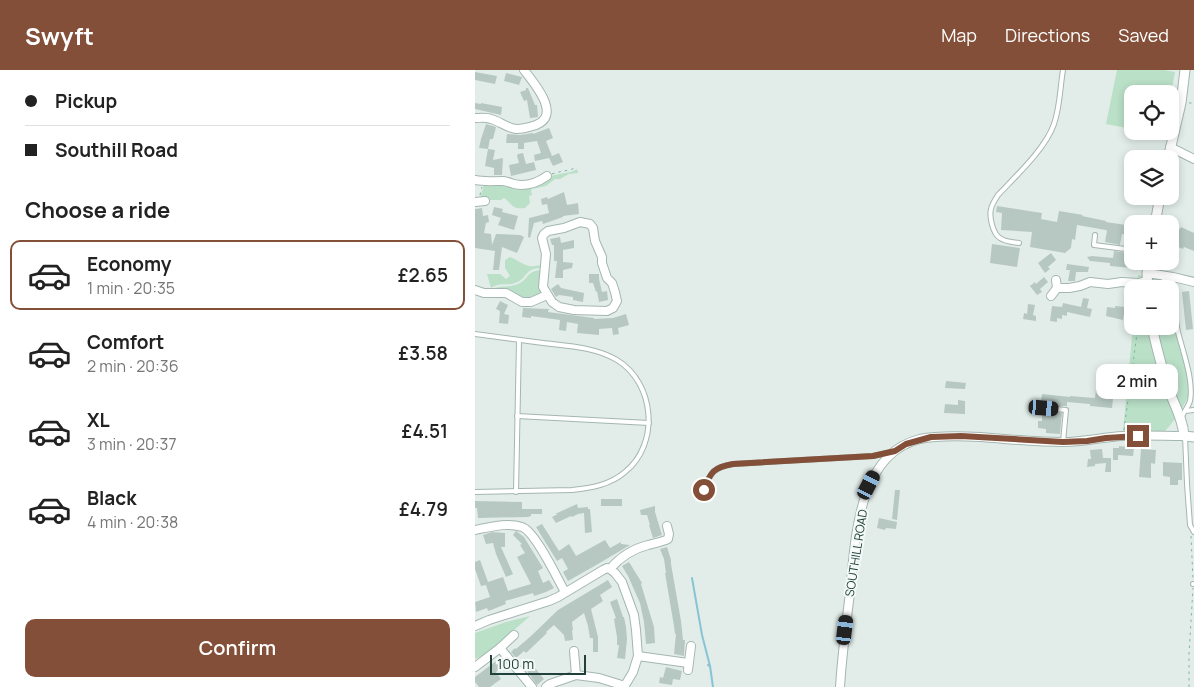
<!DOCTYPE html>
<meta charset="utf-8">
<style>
:root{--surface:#fff;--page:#f2f2f2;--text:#222;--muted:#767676;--line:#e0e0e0;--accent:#834f38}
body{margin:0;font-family:Manrope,sans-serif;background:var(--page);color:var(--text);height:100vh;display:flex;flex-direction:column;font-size:19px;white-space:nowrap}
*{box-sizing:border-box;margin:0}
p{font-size:16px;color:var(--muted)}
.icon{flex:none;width:28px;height:28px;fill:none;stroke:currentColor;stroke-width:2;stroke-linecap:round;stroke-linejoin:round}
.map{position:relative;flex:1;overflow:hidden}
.drawer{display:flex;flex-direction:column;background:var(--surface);width:475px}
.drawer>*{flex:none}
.banner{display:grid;align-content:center;height:110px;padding:0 25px;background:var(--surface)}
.tools{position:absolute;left:649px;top:15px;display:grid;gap:10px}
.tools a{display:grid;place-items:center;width:55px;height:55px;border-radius:10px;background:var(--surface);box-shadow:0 2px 8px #0003;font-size:25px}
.scale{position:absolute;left:15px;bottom:12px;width:96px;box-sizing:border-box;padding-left:5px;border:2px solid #214039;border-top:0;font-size:14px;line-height:18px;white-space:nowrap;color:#214039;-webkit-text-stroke:4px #f3f9f7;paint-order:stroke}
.end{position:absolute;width:22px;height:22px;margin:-11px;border:6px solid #834f38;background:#fff;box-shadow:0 0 0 2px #fff}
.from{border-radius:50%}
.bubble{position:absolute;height:35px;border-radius:10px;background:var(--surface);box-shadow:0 2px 8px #0003;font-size:16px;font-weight:600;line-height:35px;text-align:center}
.car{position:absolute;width:15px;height:30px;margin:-15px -8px;border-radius:6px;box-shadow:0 0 4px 1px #0007;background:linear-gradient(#222 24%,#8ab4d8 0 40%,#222 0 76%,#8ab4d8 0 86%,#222 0)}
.banner b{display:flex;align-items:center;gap:18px;height:48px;font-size:19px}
.banner b+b{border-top:1px solid var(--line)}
.banner i{width:12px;height:12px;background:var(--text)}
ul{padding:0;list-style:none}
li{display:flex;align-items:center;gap:15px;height:70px;margin:0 10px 8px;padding:0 15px;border:2px solid transparent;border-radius:10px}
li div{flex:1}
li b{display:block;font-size:19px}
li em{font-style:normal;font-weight:600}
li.current{border-color:var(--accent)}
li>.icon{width:45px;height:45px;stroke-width:1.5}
h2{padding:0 25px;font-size:22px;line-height:60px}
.cta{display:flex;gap:10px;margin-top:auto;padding:10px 25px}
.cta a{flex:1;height:58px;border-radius:10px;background:var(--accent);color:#fff;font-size:20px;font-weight:600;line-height:58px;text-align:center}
header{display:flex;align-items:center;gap:30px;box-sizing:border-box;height:70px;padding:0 25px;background:var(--accent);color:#fff}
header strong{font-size:24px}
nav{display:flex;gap:28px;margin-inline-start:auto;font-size:18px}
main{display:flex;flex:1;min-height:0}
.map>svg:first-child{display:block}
</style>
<header>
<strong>Swyft</strong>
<nav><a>Map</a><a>Directions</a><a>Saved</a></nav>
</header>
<main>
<section class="drawer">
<div class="banner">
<b><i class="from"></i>Pickup</b>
<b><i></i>Southill Road</b>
</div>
<h2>Choose a ride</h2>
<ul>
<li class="current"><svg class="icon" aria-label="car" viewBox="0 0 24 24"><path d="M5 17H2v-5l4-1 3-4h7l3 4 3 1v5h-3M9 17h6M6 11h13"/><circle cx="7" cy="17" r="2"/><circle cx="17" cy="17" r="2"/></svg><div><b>Economy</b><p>1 min · 20:35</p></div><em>£2.65</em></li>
<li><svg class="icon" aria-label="car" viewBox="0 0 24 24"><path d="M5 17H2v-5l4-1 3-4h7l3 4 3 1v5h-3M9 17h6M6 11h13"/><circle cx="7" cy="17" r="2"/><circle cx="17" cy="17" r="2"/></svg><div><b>Comfort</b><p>2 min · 20:36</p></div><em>£3.58</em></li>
<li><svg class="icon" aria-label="car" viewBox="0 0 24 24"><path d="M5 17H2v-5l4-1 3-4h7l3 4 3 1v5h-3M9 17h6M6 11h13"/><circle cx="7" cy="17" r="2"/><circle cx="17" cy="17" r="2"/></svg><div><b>XL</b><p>3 min · 20:37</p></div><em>£4.51</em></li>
<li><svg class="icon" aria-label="car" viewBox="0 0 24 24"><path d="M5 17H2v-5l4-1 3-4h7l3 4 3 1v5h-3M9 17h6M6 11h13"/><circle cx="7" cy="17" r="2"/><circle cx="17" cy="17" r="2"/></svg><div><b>Black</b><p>4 min · 20:38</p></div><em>£4.79</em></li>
</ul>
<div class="cta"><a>Confirm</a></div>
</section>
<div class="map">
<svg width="719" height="617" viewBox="0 0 719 617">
<rect width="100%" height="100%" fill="#e2ede9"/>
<!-- green -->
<g fill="#bae0c7">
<polygon points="642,0 689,0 700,2 695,30 695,24 658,24 657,59 631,54"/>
<path d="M102,99L103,103L94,104L85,109H80L71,116L57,119L56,121L57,125L54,126L55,133L50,138C36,140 37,133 29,128L26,130H7L5,128L9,115L66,112L79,105L96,102Z"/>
<path d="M35,187C41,189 45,193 51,195C57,198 62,194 68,196V198C49,197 53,209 40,213C31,216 26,212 16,218L12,204H25L31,209L35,206L30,198V190Z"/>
<path d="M65,200L64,213L66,216L67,224L55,227L52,230C46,230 46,227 41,225C34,221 26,220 17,219C27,215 37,218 45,213C55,207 51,202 65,200Z"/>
<path d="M663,205L696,210C697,228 697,246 701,264C705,279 718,313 713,327C710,335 696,356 689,362L648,361L658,256H695V219H662Z"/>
<polygon points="55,546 21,576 9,585 0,589 0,563 31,552"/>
</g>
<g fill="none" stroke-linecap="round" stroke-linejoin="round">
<!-- stream -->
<g stroke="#87c4d5" stroke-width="2">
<polyline points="217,508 227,565 235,596 233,595"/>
<polyline points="235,596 238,617"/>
</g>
</g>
<!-- building -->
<g fill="#b7c8c2">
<polygon points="0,2 22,6 20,14 0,10"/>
<polygon points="31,3 47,7 44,15 29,11"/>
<polygon points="51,18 53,18 60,35 62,35 63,47 55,48 52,30 49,31 45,22 51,20"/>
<polygon points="0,33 6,34 6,33 27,37 26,45 0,39"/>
<polygon points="11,54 21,57 18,69 15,69 13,79 4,78 6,69"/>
<polygon points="74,58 78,68 71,71 77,86 84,83 88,92 78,96 74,88 60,91 59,85 66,83 62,71 49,73 49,79 43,79 43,73 31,73 32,64 45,65 58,63 58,64"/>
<polygon points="13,79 20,80 18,90 28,88 27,105 19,105 19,98 10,96"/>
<polygon points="48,83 51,94 59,92 61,100 36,106 34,95 44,93 42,86 43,84"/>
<polygon points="89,122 92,135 103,133 104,144 88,146 88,147 68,154 67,151 59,153 55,168 53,167 54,148 74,143 72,134 67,135 66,129 72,127 73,129"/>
<polygon points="522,136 567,143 566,149 582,152 584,141 608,145 607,146 631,151 631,152 658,156 658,166 647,164 645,175 630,172 632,161 631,160 602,155 600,170 597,169 596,178 590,183 555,177 557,162 526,160 527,143 521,142"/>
<polygon points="19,137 28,139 27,142 43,146 39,160 23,155 26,148 17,145"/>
<polygon points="7,138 8,146 13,145 14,152 11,153 9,163 16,164 17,175 21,164 45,165 49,167 42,183 27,177 24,200 18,200 20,181 0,178 0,139"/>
<polygon points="706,157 719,163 719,181 709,177 708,179 703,177 704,175 699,172 702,165 696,163 698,158 704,160"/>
<polygon points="85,167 86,173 99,170 99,178 88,180 88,192 98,193 97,198 88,200 88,208 80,208 82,191 79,191 79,175 77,175 75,169"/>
<polygon points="517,174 545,178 542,197 515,193"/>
<polygon points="639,181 658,184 657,198 635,196 635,193 615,191 612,187 617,186 638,188"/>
<polygon points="576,183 581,190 573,197 575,199 570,203 563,193"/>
<polygon points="592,194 614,197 613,202 601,202 600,211 593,211 595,200 591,200"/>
<polygon points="114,204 124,204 124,209 127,222 132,221 133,230 124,232 122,221 121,222 118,213 114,213"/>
<polygon points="569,207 573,212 565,219 567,222 562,225 555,216 560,212 561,214"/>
<polygon points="83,214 86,218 109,223 108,232 98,230 98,227 84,225 81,227 76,219"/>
<polygon points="714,221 718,259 711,260 707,222"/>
<polygon points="608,228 614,229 612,238 617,239 615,247 592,242 592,246 587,245 587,249 582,248 582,252 575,251 577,236 587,237 588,233 606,237"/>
<polygon points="25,231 33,235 29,244 34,245 33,254 24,253 25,241 21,239"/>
<polygon points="553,234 560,235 558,245 561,246 561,251 548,249 549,243 552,244"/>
<polygon points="640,236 650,237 648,250 631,246 632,237 640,238"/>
<polygon points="48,238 74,239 73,242 119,248 119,249 138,248 151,244 154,255 143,258 144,264 138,265 137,258 124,259 124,265 102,263 103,254 92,252 91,261 84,260 85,250 56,246 56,248 47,247"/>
<polygon points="471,311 491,313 490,319 470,318"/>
<polygon points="621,319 635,319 635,329 638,329 637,338 615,336 615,334 592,332 592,336 587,336 567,335 567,333 566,332 567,324 595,327 595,326 620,328"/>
<polygon points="483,330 490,331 490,344 469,343 470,334 483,335"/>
<polygon points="567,341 587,343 585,364 571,363 571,359 563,358 563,351 567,351"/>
<polygon points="644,376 659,378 658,386 643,385 643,390 638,390 638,378 644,378"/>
<polygon points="627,379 628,388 636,388 636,402 630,402 631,393 620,394 620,396 612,397 613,389 616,389 615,380"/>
<polygon points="666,379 681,380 680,394 676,393 676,408 664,407"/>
<polygon points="688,392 707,393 707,410 703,410 703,415 695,415 695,407 688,406"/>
<polygon points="420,420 425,420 422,450 417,449"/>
<rect x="126" y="429" width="21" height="7"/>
<polygon points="0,431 47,432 47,439 67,439 67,444 56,444 56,446 53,447 3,448 2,438 0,438"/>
<polygon points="102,434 103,438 113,437 113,439 115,439 117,462 110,463 109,443 103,444 97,447 96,446 81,453 77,447 83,444 80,444"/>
<polygon points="180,436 180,442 187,465 178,468 174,455 175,455 172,445 166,445 165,440"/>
<polygon points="404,448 422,452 421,459 411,458 410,460 402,458"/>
<polygon points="67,454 84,481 94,474 101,486 130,470 135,478 146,472 146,474 155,475 123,494 93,511 88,502 93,499 87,488 82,491 61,457"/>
<polygon points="41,461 49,467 68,498 63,501 68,513 74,510 79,518 71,522 59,526 58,523 30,531 31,534 16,540 13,541 12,538 1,542 0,532 15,527 11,515 6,516 0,499 0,492 5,490 13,512 28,507 33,521 56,514 42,487 50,483 45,475 47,474 38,465"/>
<polygon points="17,462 30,463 30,477 26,477 38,504 31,507 21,484 18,473 11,474 8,465"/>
<polygon points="192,477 196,490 196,494 206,551 208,570 210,570 209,586 199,584 201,564 200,564 199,556 190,503 191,503 189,489 185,479"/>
<polygon points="154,492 167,513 166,514 179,557 180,573 171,574 169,552 165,533 153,506 147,496"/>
<polygon points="133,510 137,517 125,525 128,531 116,539 123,567 123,582 118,582 118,568 115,568 113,556 109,543 97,552 98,560 97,560 98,570 90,571 89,565 79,555 71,562 72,563 51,583 49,581 41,588 36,582 40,578 41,579 56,566 83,540"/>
<polygon points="142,529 148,547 149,547 151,557 152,569 150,589 142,588 144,575 142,575 142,567 139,549 141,548 135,532"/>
<polygon points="21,591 26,598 21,602 26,609 15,617 4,617 0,612 0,607"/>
<polygon points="56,593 69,609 62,615 50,598"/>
<polygon points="191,597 207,601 205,610 198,609 197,615 184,613 185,607 188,608"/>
</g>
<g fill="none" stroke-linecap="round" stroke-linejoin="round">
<defs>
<g id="service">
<polyline points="620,165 619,175 658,180"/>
<path d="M544,173C538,172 530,172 525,168C518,164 514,147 516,139C517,134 520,130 523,125C541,106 571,78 579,54C585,37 585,18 588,0"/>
<polyline points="687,206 698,223"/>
<path d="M698,207C699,225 699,244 703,262C708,282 719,311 715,331C713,337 709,342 706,348"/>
<path d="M0,264C23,267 45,270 68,273C93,276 120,277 142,290C180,313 185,374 150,402C135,415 116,418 97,420L0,422"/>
<polyline points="569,338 591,340 588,372"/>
<polyline points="710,341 719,340"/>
<polyline points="42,346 174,353"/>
<polyline points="710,366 712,414 715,455 719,462"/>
<path d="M229,420C235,403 239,397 258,394L398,386L417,382"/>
<polyline points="41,422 44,270"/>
<polyline points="718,514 719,514"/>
</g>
<g id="minor">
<path d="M0,48C5,48 11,47 16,49C24,51 32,58 41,59C48,59 55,57 61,55C87,45 59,13 49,0"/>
<polyline points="695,77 719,89"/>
<path d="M0,110C9,112 18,111 27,111C32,111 35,113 39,114C51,117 62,113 72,106"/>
<polyline points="0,132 10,131"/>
<polygon points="105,152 115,154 118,158 120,171 127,187 127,193 132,208 137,213 140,222 142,231 138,238 132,241 99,240 84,237 77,232 68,217 71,184 67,168 69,164 73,161 89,158"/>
<polyline points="672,203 698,207 719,212"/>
<polyline points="581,210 582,218 594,218 605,216 615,212 633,214 647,212 664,213 672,211"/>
<polyline points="0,220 9,223 31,223 47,232 56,232 72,225"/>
<polyline points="576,226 582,218"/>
<path d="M0,460C15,457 32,452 47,457C60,461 82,508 90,522"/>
<path d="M135,499C146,486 157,479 173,475C180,473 187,472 193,469L194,464L192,456"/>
<polyline points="0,556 14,550 74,531 83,527 128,500 132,498 135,499 140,503 147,512 159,545 161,560 163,586 158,602 149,617"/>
<polyline points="25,578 39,565"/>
<polyline points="99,581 101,605"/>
<polyline points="163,586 213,593"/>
<polyline points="0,597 25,578 57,617"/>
<polyline points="213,600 216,576"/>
<polyline points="71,617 75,614 101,605 124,608 150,616"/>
<path d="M365,617C367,586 371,554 375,523C380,472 382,384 445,369C464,365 486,366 505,367C533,369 561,372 588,372C609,372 628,367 648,366C669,365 689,366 709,366"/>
</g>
<g id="tertiary">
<polyline points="693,89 706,33 710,0"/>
<polyline points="680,154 685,126"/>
<polyline points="673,219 672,203 674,191"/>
<path d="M677,256C681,277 687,297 693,318C699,334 708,349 709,366L719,367"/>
</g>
</defs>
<!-- service casing -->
<use href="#service" stroke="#a4b6b1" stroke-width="6"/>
<!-- minor casing -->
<use href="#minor" stroke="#a4b6b1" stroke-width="10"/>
<!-- tertiary casing -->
<use href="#tertiary" stroke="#a4b6b1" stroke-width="11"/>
<!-- path -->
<g stroke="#81b3a6" stroke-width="1" stroke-dasharray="2.5 4" stroke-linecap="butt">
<polyline points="714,33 719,33"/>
<path d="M77,104C85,101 93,101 100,98"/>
<polyline points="5,125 7,117"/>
<polyline points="649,360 663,256"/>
<polyline points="716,466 718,509"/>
<polyline points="714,617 714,584 718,518"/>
</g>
<!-- service -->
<use href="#service" stroke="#fff" stroke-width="4"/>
<!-- minor -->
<use href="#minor" stroke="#fff" stroke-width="8"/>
<!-- tertiary -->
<use href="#tertiary" stroke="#fff" stroke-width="9"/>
</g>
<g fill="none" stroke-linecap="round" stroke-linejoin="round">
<!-- route -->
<path stroke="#834f38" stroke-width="6" d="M229,420C235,402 239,397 258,394L398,386L420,381L431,374L456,367L486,366L588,372L612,371L631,368L663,366"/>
</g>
<g text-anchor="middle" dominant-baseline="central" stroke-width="4" stroke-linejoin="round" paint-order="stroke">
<!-- street labels -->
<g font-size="12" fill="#214039" stroke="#f3f9f7">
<text transform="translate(381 483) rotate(-81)">SOUTHILL ROAD</text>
</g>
</g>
</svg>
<div class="tools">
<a><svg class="icon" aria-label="locate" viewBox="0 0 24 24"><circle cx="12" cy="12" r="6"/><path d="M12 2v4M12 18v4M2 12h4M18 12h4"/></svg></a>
<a><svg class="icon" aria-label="layers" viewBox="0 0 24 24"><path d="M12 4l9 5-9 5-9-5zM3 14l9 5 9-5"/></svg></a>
<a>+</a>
<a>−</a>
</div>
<div class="scale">100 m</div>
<i class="end from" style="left:229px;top:420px"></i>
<i class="end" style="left:663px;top:366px"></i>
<div class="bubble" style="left:621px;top:294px;width:82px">2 min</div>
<i class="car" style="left:569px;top:338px;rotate:95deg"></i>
<i class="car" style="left:394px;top:415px;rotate:27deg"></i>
<i class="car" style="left:370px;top:560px;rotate:7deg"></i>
</div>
</main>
